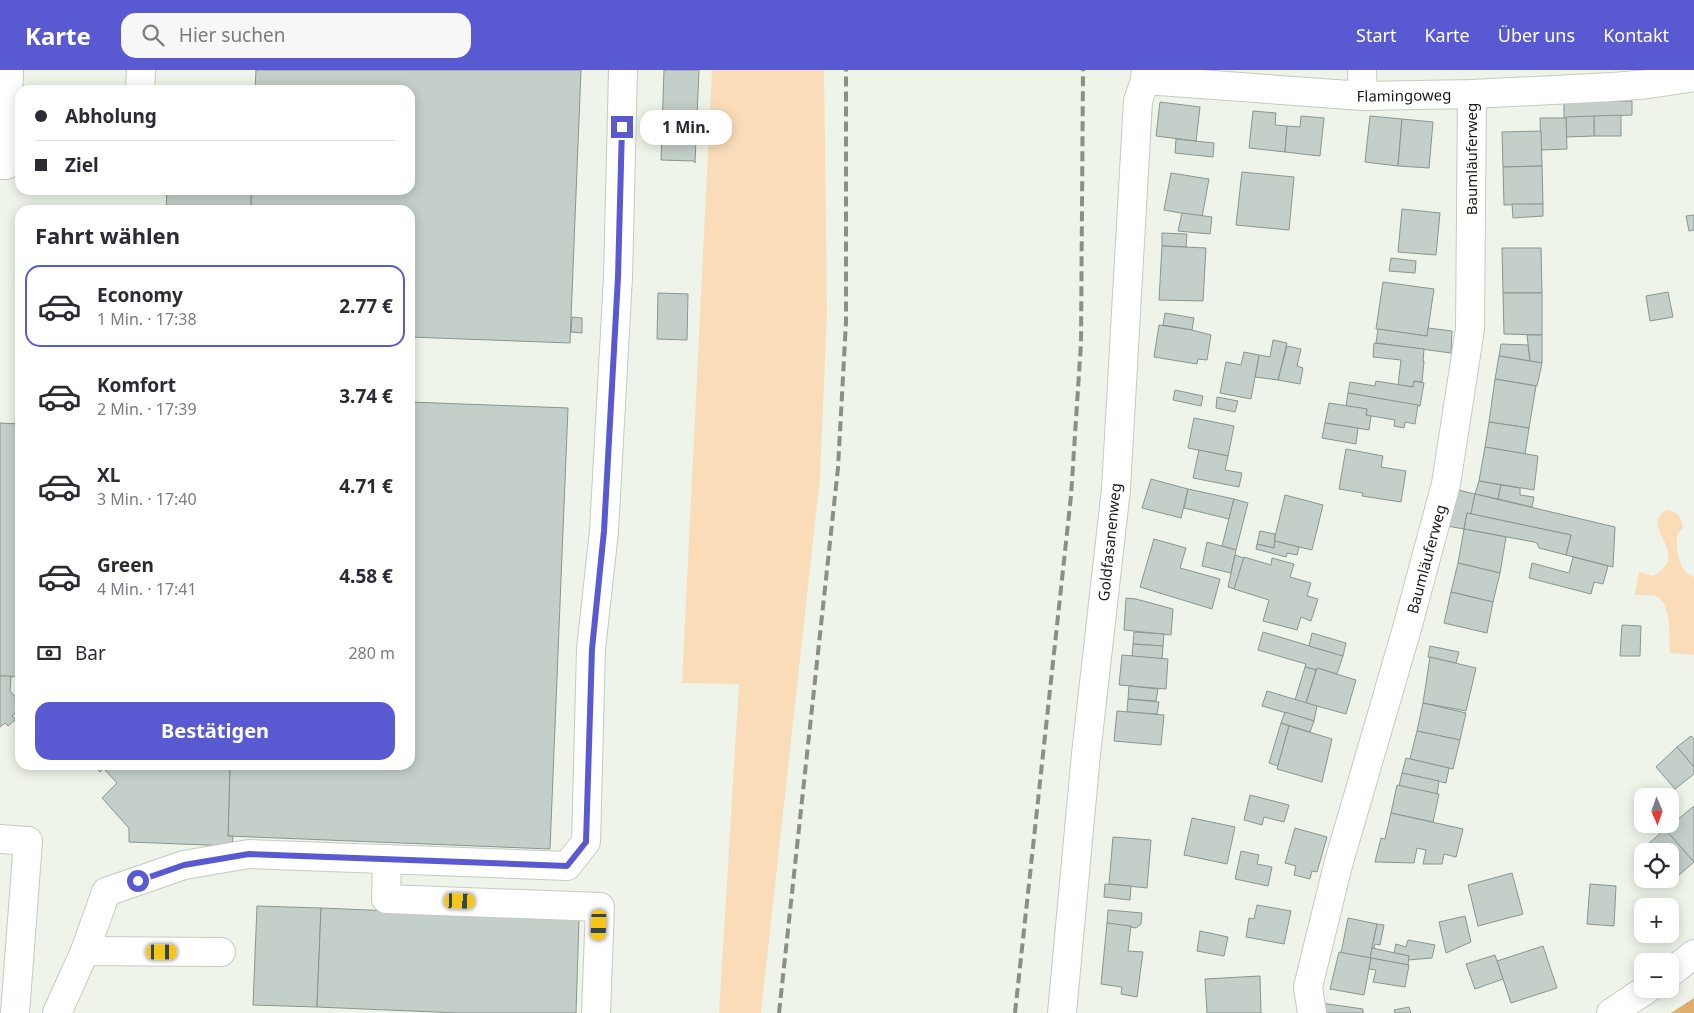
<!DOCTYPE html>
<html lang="de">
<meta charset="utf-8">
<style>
:root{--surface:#fff;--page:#f7f7f7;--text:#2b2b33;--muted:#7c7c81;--line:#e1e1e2;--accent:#595ad1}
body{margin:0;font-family:"Noto Sans",sans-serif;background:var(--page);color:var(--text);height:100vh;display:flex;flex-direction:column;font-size:19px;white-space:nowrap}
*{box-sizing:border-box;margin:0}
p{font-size:16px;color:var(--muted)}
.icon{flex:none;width:28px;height:28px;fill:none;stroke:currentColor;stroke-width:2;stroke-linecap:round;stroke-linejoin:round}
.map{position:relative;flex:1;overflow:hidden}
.drawer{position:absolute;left:15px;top:135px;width:400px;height:565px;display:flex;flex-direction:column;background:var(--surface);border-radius:15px;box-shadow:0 2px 12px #0003}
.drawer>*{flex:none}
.guide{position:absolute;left:15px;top:15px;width:400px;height:110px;border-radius:15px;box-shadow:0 2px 12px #0003;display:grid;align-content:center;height:110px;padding:0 20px;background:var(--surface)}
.needle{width:32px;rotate:178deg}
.fabs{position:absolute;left:1634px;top:718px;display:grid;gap:10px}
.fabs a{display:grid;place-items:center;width:45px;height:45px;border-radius:10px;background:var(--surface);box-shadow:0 2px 12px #0003;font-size:25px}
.end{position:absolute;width:22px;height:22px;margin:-11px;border:6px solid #595ad1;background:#fff;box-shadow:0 0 0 2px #fff}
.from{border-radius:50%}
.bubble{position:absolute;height:35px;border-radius:15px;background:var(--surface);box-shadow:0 2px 12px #0003;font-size:16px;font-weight:700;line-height:35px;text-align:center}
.car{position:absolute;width:15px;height:30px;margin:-15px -8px;border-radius:6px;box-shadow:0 0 4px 1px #0007;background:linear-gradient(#f5c518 24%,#345 0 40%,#f5c518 0 76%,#345 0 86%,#f5c518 0)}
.guide b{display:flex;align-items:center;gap:18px;height:48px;font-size:19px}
.guide b+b{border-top:1px solid var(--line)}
.guide i{width:12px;height:12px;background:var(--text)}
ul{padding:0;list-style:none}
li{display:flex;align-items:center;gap:15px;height:82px;margin:0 10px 8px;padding:0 10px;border:2px solid transparent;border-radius:15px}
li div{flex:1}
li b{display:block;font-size:19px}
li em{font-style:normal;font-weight:700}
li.active{border-color:var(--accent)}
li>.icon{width:45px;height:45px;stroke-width:1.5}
h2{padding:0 20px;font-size:22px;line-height:60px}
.pay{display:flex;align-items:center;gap:12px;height:55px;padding:0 20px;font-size:19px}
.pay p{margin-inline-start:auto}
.button{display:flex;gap:10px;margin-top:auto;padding:10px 20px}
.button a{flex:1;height:58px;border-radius:15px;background:var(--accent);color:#fff;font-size:20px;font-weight:700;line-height:58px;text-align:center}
header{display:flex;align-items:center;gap:30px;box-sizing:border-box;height:70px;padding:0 25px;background:var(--accent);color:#fff}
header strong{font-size:24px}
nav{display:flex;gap:28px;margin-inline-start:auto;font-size:18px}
.search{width:350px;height:45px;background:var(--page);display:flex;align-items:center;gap:12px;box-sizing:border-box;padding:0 18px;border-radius:15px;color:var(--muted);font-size:19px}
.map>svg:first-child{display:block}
</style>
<header>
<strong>Karte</strong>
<div class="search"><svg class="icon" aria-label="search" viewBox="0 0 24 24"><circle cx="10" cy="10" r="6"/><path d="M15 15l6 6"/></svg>Hier suchen</div>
<nav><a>Start</a><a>Karte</a><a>Über uns</a><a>Kontakt</a></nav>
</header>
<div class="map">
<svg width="1694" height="943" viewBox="0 0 1694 943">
<defs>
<pattern id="forest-firs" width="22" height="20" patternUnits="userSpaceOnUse" patternTransform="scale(1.25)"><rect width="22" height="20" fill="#deae6c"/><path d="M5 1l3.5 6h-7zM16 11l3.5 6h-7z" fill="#be955d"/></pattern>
</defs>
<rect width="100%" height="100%" fill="#eef4e9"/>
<!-- green -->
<g fill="#faddb8">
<polygon points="712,0 824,0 827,242 820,407 761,943 719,943 739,614 682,613"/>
<path d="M1666,440C1677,441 1681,446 1683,457C1681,460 1677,464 1677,468C1676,482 1679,502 1694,507V585L1670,583C1669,569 1672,531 1655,526C1649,525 1641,525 1635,525L1639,502L1653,506C1694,484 1638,458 1666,440Z"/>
</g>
<!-- forest -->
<polygon fill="url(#forest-firs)" points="1694,928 1694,943 1671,943"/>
<!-- building -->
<g fill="#c3cfc8" stroke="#89958e">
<polygon points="256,0 581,0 570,273 410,267 410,140 251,140 251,120 410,120 410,20 255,20"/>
<polygon points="664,0 699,0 695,93 694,91 661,90"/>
<polygon points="1632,31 1632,45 1564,48 1564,32"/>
<polygon points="1160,32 1200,37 1196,71 1156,66"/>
<polygon points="1253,41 1276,43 1275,55 1287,56 1285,82 1249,78"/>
<polygon points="1621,45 1621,66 1594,66 1594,46"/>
<polygon points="1301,46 1324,48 1320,86 1285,82 1287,56 1300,57"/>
<polygon points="1370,46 1402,49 1398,96 1365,92"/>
<polygon points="1594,46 1594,66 1566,67 1566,47"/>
<polygon points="1540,48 1566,48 1567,79 1541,80"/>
<polygon points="1402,49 1433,52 1429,98 1398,96"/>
<polygon points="1541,61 1542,96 1503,97 1502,62"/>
<polygon points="1176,69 1214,73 1213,87 1175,83"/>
<polygon points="1542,96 1543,134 1504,135 1503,97"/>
<polygon points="1242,102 1294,107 1289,160 1236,155"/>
<polygon points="1171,103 1209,109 1202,147 1164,140"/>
<polygon points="167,120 251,120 251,140 166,140"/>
<polygon points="1512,134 1543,134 1543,146 1513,148"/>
<polygon points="1402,139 1440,143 1436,185 1398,182"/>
<polygon points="1182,143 1212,147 1210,164 1178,161"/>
<polygon points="1694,145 1694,160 1689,161 1686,146"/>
<polygon points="1162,163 1187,164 1186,177 1162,176"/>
<polygon points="1162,176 1206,178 1203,231 1159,230"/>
<polygon points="1502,178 1541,178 1542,223 1503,223"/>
<polygon points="1391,188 1416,191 1415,203 1389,201"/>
<polygon points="1383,212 1434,219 1427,266 1376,259"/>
<polygon points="1668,222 1673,247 1650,251 1646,226"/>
<polygon points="658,223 688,224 687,270 657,269"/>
<polygon points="1503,223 1542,223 1542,265 1504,264"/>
<polygon points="1165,243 1194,248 1192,260 1163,255"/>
<polygon points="572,247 582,248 582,263 571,262"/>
<polygon points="1159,255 1192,260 1211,265 1207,290 1198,289 1197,294 1154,287"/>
<polygon points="1428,258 1452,261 1451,283 1376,273 1378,259 1427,266"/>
<polygon points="1527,265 1542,265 1542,293 1530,291"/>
<polygon points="1273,270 1287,273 1278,310 1255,307 1259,285 1270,287"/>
<polygon points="1374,273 1424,279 1423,291 1424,291 1422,312 1414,311 1413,317 1398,315 1401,290 1373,287"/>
<polygon points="1501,274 1528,275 1530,291 1499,286"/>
<polygon points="1287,276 1301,279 1297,296 1303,298 1300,314 1278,310"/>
<polygon points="1244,282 1259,285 1251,329 1220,323 1226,292 1241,295"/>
<polygon points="1499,286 1542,293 1537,316 1495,309"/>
<polygon points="1495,309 1536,316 1529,358 1489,352"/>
<polygon points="1376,311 1413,317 1414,311 1424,313 1420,336 1348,323 1350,312 1375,316"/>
<polygon points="1175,320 1203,326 1201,336 1173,330"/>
<polygon points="1348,323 1418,335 1415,354 1405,352 1404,358 1394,356 1395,350 1366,345 1367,339 1346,336"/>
<polygon points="1217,327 1238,331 1235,342 1216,338"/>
<polygon points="410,332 568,338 550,779 228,766 230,695 410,695"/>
<polygon points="1329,333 1367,339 1366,345 1371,346 1369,360 1325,353"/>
<polygon points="1194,348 1234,356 1228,386 1188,378"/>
<polygon points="1489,352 1529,358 1525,384 1485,377"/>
<polygon points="0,353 20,354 20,607 0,606"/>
<polygon points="1325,353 1358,358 1356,374 1322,368"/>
<polygon points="1485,377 1538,386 1534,420 1479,411"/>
<polygon points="1346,379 1383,386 1381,397 1406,401 1401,432 1362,426 1363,423 1339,419"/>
<polygon points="1199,380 1228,386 1225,400 1242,403 1239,417 1193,408"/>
<polygon points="1151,409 1188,419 1181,448 1142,438"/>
<polygon points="1479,411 1501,415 1498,429 1475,424"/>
<polygon points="1501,415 1520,418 1520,425 1534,427 1532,437 1498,429"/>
<polygon points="1188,419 1234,429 1229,449 1184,438"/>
<polygon points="1454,419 1475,424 1471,444 1467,443 1464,459 1447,456"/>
<polygon points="1475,424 1615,457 1613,497 1566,485 1571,465 1471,444"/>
<polygon points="1285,425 1323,435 1312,480 1274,471"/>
<polygon points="1234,429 1248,433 1236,480 1222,476"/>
<polygon points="1467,443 1571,465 1566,485 1539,478 1537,473 1534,472 1464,459"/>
<polygon points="1464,459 1506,467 1500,503 1458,493"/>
<polygon points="1260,461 1275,464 1274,478 1257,474"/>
<polygon points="1154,469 1186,478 1180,498 1220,509 1212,539 1140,517"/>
<polygon points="1275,471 1299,477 1297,485 1287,483 1286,487 1256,479 1257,474 1274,478"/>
<polygon points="1207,472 1236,480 1231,503 1202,496"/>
<polygon points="1235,485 1244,488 1235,519 1228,517"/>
<polygon points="1244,487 1271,495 1272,488 1294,494 1290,507 1311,513 1307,526 1318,529 1311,551 1301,547 1297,560 1263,551 1269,530 1234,519"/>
<polygon points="1573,487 1608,496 1603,514 1594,512 1591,524 1529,508 1532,493 1569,503"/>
<polygon points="1458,493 1500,503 1493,532 1451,522"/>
<polygon points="1451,522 1493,532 1487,563 1444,553"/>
<polygon points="1126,528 1136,529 1173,539 1171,565 1124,560"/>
<polygon points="1622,555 1641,556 1640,586 1620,586"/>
<polygon points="1134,562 1164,564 1163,576 1133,574"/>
<polygon points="1263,562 1343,586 1337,604 1317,598 1316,600 1305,597 1306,594 1258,580"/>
<polygon points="1312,563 1346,573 1343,586 1309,576"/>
<polygon points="1133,574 1163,576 1162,589 1132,587"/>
<polygon points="1430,576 1459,582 1456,593 1428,587"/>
<polygon points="1122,585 1168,589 1166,619 1119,615"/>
<polygon points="1430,587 1476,598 1466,641 1423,633"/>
<polygon points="1305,597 1316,600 1306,633 1295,630"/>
<polygon points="1317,598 1356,610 1346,644 1306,633"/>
<polygon points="0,606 11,606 10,621 20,632 20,639 12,646 16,649 8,656 5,653 0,657"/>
<polygon points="1129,616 1158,619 1156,631 1128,629"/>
<polygon points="1267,621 1317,636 1314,651 1262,636"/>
<polygon points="1128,629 1159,632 1157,644 1127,642"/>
<polygon points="1423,633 1466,643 1460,670 1417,661"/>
<polygon points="1117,641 1164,645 1161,675 1114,671"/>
<polygon points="1285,642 1314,651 1310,662 1281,653"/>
<polygon points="1281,653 1289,656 1278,696 1269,693"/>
<polygon points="1289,656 1332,669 1322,712 1277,699"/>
<polygon points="1417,661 1460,670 1453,699 1410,689"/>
<polygon points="1691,666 1694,669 1694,697 1677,677"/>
<polygon points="1677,677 1694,697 1694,704 1675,719 1656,697"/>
<polygon points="1406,688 1449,698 1446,713 1402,703"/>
<polygon points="93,695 107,695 100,702"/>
<polygon points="107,695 230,695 228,766 233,766 232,776 129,772 129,758 102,728 117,713 103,698"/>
<polygon points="1402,703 1439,711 1437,724 1399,716"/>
<polygon points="1397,715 1439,724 1433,752 1391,743"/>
<polygon points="1250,725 1289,735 1284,752 1264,747 1262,755 1244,750"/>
<polygon points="1694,736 1694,792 1660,754 1670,754 1671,744 1677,750"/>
<polygon points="1391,743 1463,759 1456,787 1444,784 1442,794 1423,794 1426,780 1417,778 1414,793 1375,792 1381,768 1385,769"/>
<polygon points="1192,748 1235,757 1227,794 1184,785"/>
<polygon points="1295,758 1327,767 1317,802 1312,801 1310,809 1294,805 1296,796 1285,793"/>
<polygon points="1665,759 1694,792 1664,818 1656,809 1670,809 1670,781 1642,781 1642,793 1635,786"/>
<polygon points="1113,767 1151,770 1147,818 1109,814"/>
<polygon points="1241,781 1259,785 1257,794 1272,797 1268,816 1235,809"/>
<polygon points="1512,803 1523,844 1478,856 1468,815"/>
<polygon points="1105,814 1131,816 1130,830 1104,827"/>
<polygon points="1590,814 1616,816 1614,856 1587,854"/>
<polygon points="1257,835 1291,841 1284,874 1246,867 1249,848 1254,849"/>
<polygon points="257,836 321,838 317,937 253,935"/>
<polygon points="321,838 579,849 576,943 458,943 317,937"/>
<polygon points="1108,840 1142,843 1141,854 1136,858 1107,853"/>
<polygon points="1465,846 1471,872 1446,883 1439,852"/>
<polygon points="1348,848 1377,854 1370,888 1341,883"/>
<polygon points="1107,853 1131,856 1128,881 1143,882 1137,927 1121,924 1122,917 1101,914"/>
<polygon points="1377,854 1384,855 1380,875 1375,874 1374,879 1372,878"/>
<polygon points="1200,861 1228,867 1224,886 1197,881"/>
<polygon points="1408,870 1435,875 1432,888 1408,890 1409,886 1394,883 1396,874 1406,877"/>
<polygon points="1543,876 1557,918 1511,933 1497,891"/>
<polygon points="1372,878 1409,886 1408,895 1370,888"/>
<polygon points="1339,882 1371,888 1364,925 1330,919"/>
<polygon points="1495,885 1503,909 1475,919 1466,894"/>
<polygon points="1371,888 1409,895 1405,917 1373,912 1376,900 1369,899"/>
<polygon points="1260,906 1261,943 1207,943 1205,909"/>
<polygon points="1321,933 1363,939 1363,943 1323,943"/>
<polygon points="1409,937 1411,943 1395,943 1394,940"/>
</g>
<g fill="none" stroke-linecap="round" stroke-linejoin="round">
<defs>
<g id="minor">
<polyline points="1362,0 1363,26"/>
<polyline points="1145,10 1363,26 1472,24 1613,17 1649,14 1694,7"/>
<polyline points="140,20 141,0"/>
<polyline points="0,95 6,95 9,0"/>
<polyline points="0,769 28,771 15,943"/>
<polyline points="387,789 386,829 600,837 596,943"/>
<polyline points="85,881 106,822 184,795 249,784 567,796 586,772 591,579 604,461 618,207 623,0"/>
<polyline points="1670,903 1694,884"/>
<polyline points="57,943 85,881 221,882"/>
<polyline points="1062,943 1086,684 1116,419 1138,31 1145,10 1146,0"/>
<polyline points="1312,943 1308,917 1338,795 1406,562 1446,414 1470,259 1472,24"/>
<polyline points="1611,943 1647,919"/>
</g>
</defs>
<!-- minor casing -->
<use href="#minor" stroke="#c4cbc0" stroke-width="30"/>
<!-- minor -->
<use href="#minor" stroke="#fff" stroke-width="28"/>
<!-- rail -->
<g stroke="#8b8f87" stroke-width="4" stroke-dasharray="10 5" stroke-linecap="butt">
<polyline points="779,943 838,398 846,252 846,0"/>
<polyline points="1015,943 1071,426 1081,273 1083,0"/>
</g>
</g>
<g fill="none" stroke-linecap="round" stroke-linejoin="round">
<!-- route -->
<polyline stroke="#595ad1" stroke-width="6" points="138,811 184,795 249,784 567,796 586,772 592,579 604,461 618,207 622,57"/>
</g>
<g text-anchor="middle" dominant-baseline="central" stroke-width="4" stroke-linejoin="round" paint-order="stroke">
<!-- street labels -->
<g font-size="15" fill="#191b17" stroke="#fff">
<text transform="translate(1404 25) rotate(-1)">Flamingoweg</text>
<text transform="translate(1471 89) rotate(-90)">Baumläuferweg</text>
<text transform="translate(1109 472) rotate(-84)">Goldfasanenweg</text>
<text transform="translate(1426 489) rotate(-75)">Baumläuferweg</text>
</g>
</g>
</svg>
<div class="fabs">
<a><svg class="needle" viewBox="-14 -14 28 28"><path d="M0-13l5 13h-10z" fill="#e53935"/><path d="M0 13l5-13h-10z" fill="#7c7c81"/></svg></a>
<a><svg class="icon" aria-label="locate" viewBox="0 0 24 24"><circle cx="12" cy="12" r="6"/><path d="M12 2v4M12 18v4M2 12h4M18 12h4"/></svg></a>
<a>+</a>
<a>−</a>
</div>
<i class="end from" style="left:138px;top:811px"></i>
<i class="end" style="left:622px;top:57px"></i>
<div class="bubble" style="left:640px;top:40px;width:92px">1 Min.</div>
<i class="car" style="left:460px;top:831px;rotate:92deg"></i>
<i class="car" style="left:599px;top:855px;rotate:182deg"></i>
<i class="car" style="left:162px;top:882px;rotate:90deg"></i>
<div class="guide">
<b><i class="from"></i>Abholung</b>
<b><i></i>Ziel</b>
</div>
<section class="drawer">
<h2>Fahrt wählen</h2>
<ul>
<li class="active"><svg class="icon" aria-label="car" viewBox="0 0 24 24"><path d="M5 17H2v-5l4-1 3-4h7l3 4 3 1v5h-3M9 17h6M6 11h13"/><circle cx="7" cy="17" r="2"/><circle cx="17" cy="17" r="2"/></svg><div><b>Economy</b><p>1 Min. · 17:38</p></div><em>2.77 €</em></li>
<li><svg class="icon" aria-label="car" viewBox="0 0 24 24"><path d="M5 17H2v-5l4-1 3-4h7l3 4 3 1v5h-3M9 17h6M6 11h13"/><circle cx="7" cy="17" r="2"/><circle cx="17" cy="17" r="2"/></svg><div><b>Komfort</b><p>2 Min. · 17:39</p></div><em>3.74 €</em></li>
<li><svg class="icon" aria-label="car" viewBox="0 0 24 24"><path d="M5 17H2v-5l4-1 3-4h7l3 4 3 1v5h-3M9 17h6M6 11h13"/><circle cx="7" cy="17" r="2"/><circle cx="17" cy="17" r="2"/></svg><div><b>XL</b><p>3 Min. · 17:40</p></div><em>4.71 €</em></li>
<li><svg class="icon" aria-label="car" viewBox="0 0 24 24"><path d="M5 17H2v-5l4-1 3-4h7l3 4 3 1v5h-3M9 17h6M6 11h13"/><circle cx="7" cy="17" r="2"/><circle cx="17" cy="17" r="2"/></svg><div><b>Green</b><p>4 Min. · 17:41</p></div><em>4.58 €</em></li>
</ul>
<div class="pay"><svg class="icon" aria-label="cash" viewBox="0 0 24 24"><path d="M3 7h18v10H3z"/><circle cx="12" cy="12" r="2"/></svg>Bar<p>280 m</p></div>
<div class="button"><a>Bestätigen</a></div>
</section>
</div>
